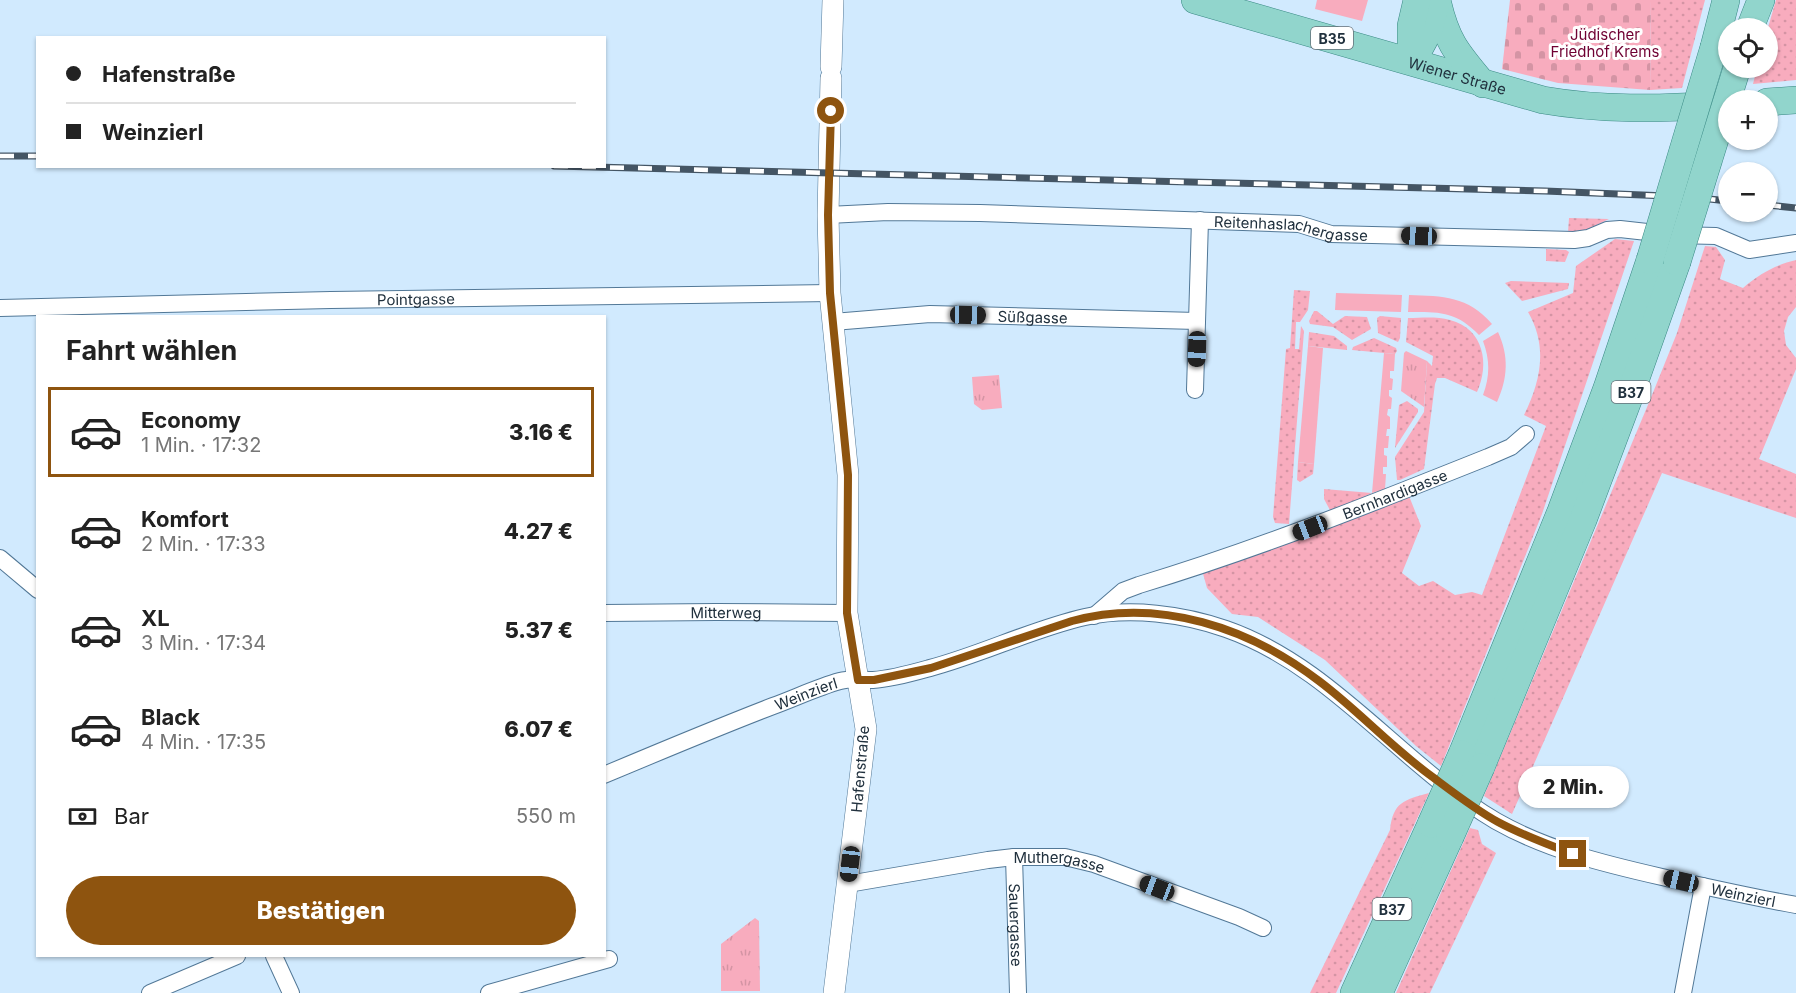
<!DOCTYPE html>
<html lang="de">
<meta charset="utf-8">
<style>
:root{--surface:#fff;--page:#f2f2f2;--text:#222;--muted:#767676;--line:#e0e0e0;--accent:#8e540f}
body{margin:0;font-family:Inter,sans-serif;background:var(--page);color:var(--text);height:100vh;display:flex;flex-direction:column;font-size:22px;white-space:nowrap}
*{box-sizing:border-box;margin:0}
p{font-size:20px;color:var(--muted)}
.icon{flex:none;width:33px;height:33px;fill:none;stroke:currentColor;stroke-width:2;stroke-linecap:round;stroke-linejoin:round}
.map{position:relative;flex:1;overflow:hidden}
.details{position:absolute;left:36px;top:315px;width:570px;height:642px;display:flex;flex-direction:column;background:var(--surface);border-radius:0px;box-shadow:0 2px 4px #0004}
.details>*{flex:none}
.guide{position:absolute;left:36px;top:36px;width:570px;height:132px;border-radius:0px;box-shadow:0 2px 4px #0004;display:grid;align-content:center;height:132px;padding:0 30px;background:var(--surface)}
.tools{position:absolute;left:1718px;top:18px;display:grid;gap:12px}
.tools a{display:grid;place-items:center;width:60px;height:60px;border-radius:50%;background:var(--surface);box-shadow:0 2px 4px #0004;font-size:30px}
.end{position:absolute;width:27px;height:27px;margin:-14px;border:8px solid #8e540f;background:#fff;box-shadow:0 0 0 3px #fff}
.from{border-radius:50%}
.bubble{position:absolute;height:42px;border-radius:21px;background:var(--surface);box-shadow:0 2px 4px #0004;font-size:20px;font-weight:800;line-height:42px;text-align:center}
.car{position:absolute;width:18px;height:36px;margin:-18px -9px;border-radius:8px;box-shadow:0 0 4px 2px #0007;background:linear-gradient(#222 24%,#8ab4d8 0 40%,#222 0 76%,#8ab4d8 0 86%,#222 0)}
.guide b{display:flex;align-items:center;gap:21px;height:57px;font-size:22px}
.guide b+b{border-top:2px solid var(--line)}
.guide i{width:15px;height:15px;background:var(--text)}
ul{padding:0;list-style:none}
li{display:flex;align-items:center;gap:18px;height:90px;margin:0 12px 9px;padding:0 18px;border:3px solid transparent;border-radius:0px}
li div{flex:1}
li b{display:block;font-size:22px}
li em{font-style:normal;font-weight:800}
li.selected{border-color:var(--accent)}
li>.icon{width:54px;height:54px;stroke-width:1.5}
h2{padding:0 30px;font-size:27px;line-height:72px}
.pay{display:flex;align-items:center;gap:15px;height:66px;padding:0 30px;font-size:22px}
.pay p{margin-inline-start:auto}
.cta{display:flex;gap:12px;margin-top:auto;padding:12px 30px}
.cta a{flex:1;height:69px;border-radius:36px;background:var(--accent);color:#fff;font-size:24px;font-weight:800;line-height:69px;text-align:center}
.map>svg:first-child{display:block}
</style>
<div class="map">
<svg width="1796" height="993" viewBox="0 0 1796 993">
<defs>
<pattern id="grass-dots" width="8" height="8" patternUnits="userSpaceOnUse" patternTransform="scale(1.5)"><rect width="8" height="8" fill="#f8acbe"/><path d="M2 2h.1M6 6h.1" fill="none" stroke="#d494a4" stroke-width="1.8" stroke-linecap="round"/></pattern>
<pattern id="cemetery-stones" width="16" height="16" patternUnits="userSpaceOnUse" patternTransform="scale(1.5)"><rect width="16" height="16" fill="#f8acbe"/><path d="M2 7V4a2 2 0 0 1 4 0v3zM10 15v-3a2 2 0 0 1 4 0v3z" fill="#d494a4"/></pattern>
<pattern id="park-tufts" width="24" height="20" patternUnits="userSpaceOnUse" patternTransform="scale(1.5)"><rect width="24" height="20" fill="#f8acbe"/><path d="M3 7l-1-3M5 7V3M7 7l1-3M15 17l-1-3M17 17v-4M19 17l1-3" fill="none" stroke="#d494a4"/></pattern>
</defs>
<rect width="100%" height="100%" fill="#d1eafe"/>
<!-- grass -->
<g fill="url(#grass-dots)">
<polygon points="1651,0 1705,0 1682,88 1650,90"/>
<polygon points="1776,0 1796,0 1796,80 1753,84 1757,68 1767,68 1767,31"/>
<polygon points="1569,218 1609,219 1586,230 1568,233"/>
<path d="M1615,239L1634,241L1542,514L1441,766L1416,746L1325,660L1258,617L1232,614L1207,588L1202,570L1409,496L1421,526L1402,573L1419,586L1433,581L1455,595L1472,592L1482,595L1546,426L1524,415C1541,381 1548,346 1528,312L1573,293L1576,266Z"/>
<path d="M1705,246L1716,247L1725,260L1720,279L1743,288C1759,274 1775,265 1796,260V307L1788,317L1784,331L1786,345L1796,358V369L1759,459L1796,474V518L1662,473L1512,814L1484,796L1650,400L1677,333Z"/>
<polygon points="1546,249 1566,250 1569,252 1565,262 1546,261"/>
<polygon points="1511,281 1569,283 1568,289 1522,301 1505,283"/>
<polygon points="1294,290 1310,291 1308,310 1300,322 1296,322 1295,349 1299,349 1301,326 1304,331 1289,524 1275,523 1273,517 1286,349 1290,348"/>
<polygon points="1314,311 1317,311 1333,324 1345,316 1367,317 1371,329 1352,340 1333,327 1310,324 1309,321"/>
<polygon points="1380,316 1401,318 1400,338 1398,342 1378,333 1377,318"/>
<path d="M1408,318C1421,318 1436,316 1450,320C1484,329 1490,364 1477,392L1445,378H1437L1435,384L1424,469L1400,480H1397L1395,457L1424,412L1427,361L1432,366L1433,356L1406,342Z"/>
<polygon points="1309,332 1334,336 1347,346 1347,350 1308,346"/>
<polygon points="1374,338 1396,348 1397,351 1395,354 1352,350 1353,347"/>
<polygon points="1407,401 1418,409 1418,412 1395,448 1399,405"/>
<polygon points="1298,462 1314,464 1313,474 1300,482 1297,480"/>
<polygon points="1324,489 1372,493 1331,512 1324,499"/>
<path d="M1429,793L1336,993H1310L1390,830C1393,802 1404,800 1429,793Z"/>
<polygon points="1470,828 1478,830 1482,844 1496,853 1430,993 1396,993"/>
</g>
<!-- cemetery -->
<polygon fill="url(#cemetery-stones)" points="1510,0 1651,0 1650,90 1558,83 1502,69"/>
<!-- park -->
<g fill="url(#park-tufts)">
<polygon points="1406,351 1427,361 1424,407 1401,391 1404,353"/>
<polygon points="999,375 1002,408 982,410 974,404 972,377"/>
<polygon points="755,918 759,921 760,991 721,991 721,944"/>
</g>
<!-- garden -->
<g fill="#f8acbe">
<polygon points="1317,0 1368,0 1362,21 1315,9"/>
<polygon points="1336,293 1402,295 1401,312 1335,310"/>
<path d="M1409,295C1443,296 1468,296 1492,324L1479,335C1456,311 1439,312 1408,312Z"/>
<path d="M1498,332C1509,356 1508,378 1497,402L1483,395C1490,376 1490,360 1483,341Z"/>
<polygon points="1308,346 1323,348 1314,464 1298,462"/>
<polygon points="1384,353 1395,354 1394,371 1390,371 1390,378 1393,379 1392,390 1389,390 1389,396 1392,398 1391,409 1388,409 1387,415 1390,417 1390,429 1387,429 1386,436 1389,436 1388,448 1384,448 1384,455 1387,456 1387,467 1383,467 1383,474 1386,474 1385,489 1372,493"/>
</g>
<g fill="none" stroke-linecap="round" stroke-linejoin="round">
<defs>
<g id="minor">
<path id="s1" d="M828,215L888,212L980,213L1299,224L1331,234L1574,240L1588,238L1607,230L1620,229L1674,235L1716,236L1749,250L1796,243"/>
<path id="s2" d="M0,308L331,300L830,293"/>
<path id="s3" d="M833,322L930,314L1197,321"/>
<polyline points="1195,390 1200,220"/>
<polyline points="0,558 38,590"/>
<path id="s4" d="M604,613L716,612L847,613"/>
<path id="s5" d="M1094,616L1123,591L1139,585C1258,549 1373,503 1488,457L1511,447L1526,434"/>
<path id="s6" d="M604,775C661,751 716,728 773,706C795,698 818,687 840,681C851,678 862,680 873,680C891,679 912,673 930,668C983,654 1032,629 1085,617C1130,607 1183,614 1226,629C1332,666 1401,765 1496,821C1547,850 1605,864 1662,877C1707,887 1751,897 1796,905"/>
<path id="s7" d="M1014,857L1018,993"/>
<path id="s8" d="M848,884L988,860L1014,857H1065L1094,864L1239,917L1263,928"/>
<polyline points="274,956 291,993"/>
<polyline points="150,993 237,956"/>
<polyline points="489,993 609,959"/>
<polyline points="1683,993 1703,886"/>
</g>
<g id="tertiary">
<polyline points="831,67 833,0"/>
<polyline points="831,78 828,215 830,293 848,475 847,613 866,729 834,993"/>
</g>
<g id="primary">
<path id="s9" d="M1195,0L1543,100C1601,110 1659,109 1718,105"/>
<path d="M1437,0C1446,41 1457,53 1483,84"/>
<polyline points="1750,28 1761,0"/>
<polyline points="1714,47 1726,0"/>
<path d="M1411,61C1426,40 1431,27 1436,2"/>
<polyline points="1411,61 1411,26 1417,0"/>
<polyline points="1767,102 1796,100"/>
<polyline points="1462,754 1561,511 1607,388 1650,260"/>
<polyline points="1481,767 1583,520 1630,395 1677,262"/>
<polyline points="1354,993 1431,824"/>
<polyline points="1379,993 1450,837"/>
</g>
</defs>
<!-- minor casing -->
<use href="#minor" stroke="#527897" stroke-width="18"/>
<!-- tertiary casing -->
<use href="#tertiary" stroke="#527897" stroke-width="22"/>
<!-- primary casing -->
<use href="#primary" stroke="#398984" stroke-width="28"/>
<!-- minor -->
<use href="#minor" stroke="#fff" stroke-width="16"/>
<!-- tertiary -->
<use href="#tertiary" stroke="#fff" stroke-width="21"/>
<!-- primary -->
<use href="#primary" stroke="#91d5cc" stroke-width="27"/>
<defs>
<g id="rail">
<polyline points="0,156 38,156"/>
<polyline points="554,166 1545,191 1691,197 1728,201"/>
<polyline points="1767,205 1796,208"/>
</g>
</defs>
<!-- rail casing -->
<use href="#rail" stroke="#445564" stroke-width="7"/>
<!-- rail -->
<use href="#rail" stroke="#fff" stroke-width="4.5" stroke-dasharray="14" stroke-linecap="butt"/>
<defs>
<g id="primary-bridge">
<polyline points="1650,260 1714,47"/>
<polyline points="1677,262 1737,68"/>
<polyline points="1431,824 1462,754"/>
<polyline points="1450,837 1481,767"/>
</g>
</defs>
<!-- primary-bridge casing -->
<use href="#primary-bridge" stroke="#398984" stroke-width="28" stroke-linecap="butt"/>
<!-- primary-bridge -->
<use href="#primary-bridge" stroke="#91d5cc" stroke-width="27"/>
</g>
<g fill="none" stroke-linecap="round" stroke-linejoin="round">
<!-- route -->
<path stroke="#8e540f" stroke-width="8" d="M831,111L828,215L830,293L848,475L847,613L858,680H874L931,668L1072,621C1159,597 1250,628 1319,681C1359,711 1393,749 1434,778C1454,793 1476,810 1498,822C1522,835 1547,844 1573,854"/>
</g>
<g text-anchor="middle" dominant-baseline="central" stroke-width="6" stroke-linejoin="round" paint-order="stroke">
<!-- shield labels -->
<g fill="#fff" stroke="#636e77" stroke-width="1.5">
<rect x="1311" y="27" width="42" height="22" rx="4.5"/>
<rect x="1611.5" y="381" width="39" height="22" rx="4.5"/>
<rect x="1372.5" y="898" width="39" height="22" rx="4.5"/>
</g>
<g font-size="14" font-weight="bold" fill="#20303d">
<text x="1332" y="38">B35</text>
<text x="1631" y="392">B37</text>
<text x="1392" y="909">B37</text>
</g>
<!-- park labels -->
<g font-size="15" fill="#6f0032" stroke="#fff">
<text x="1605" y="34">Jüdischer<tspan x="1605" dy="17">Friedhof Krems</tspan></text>
</g>
<!-- street labels -->
<g font-size="15" fill="#20303d" stroke="#fff">
<text stroke="none"><textPath href="#s9" startOffset="273">Wiener Straße</textPath></text>
<text stroke="none"><textPath href="#s1" startOffset="464">Reitenhaslachergasse</textPath></text>
<text stroke="none"><textPath href="#s2" startOffset="416">Pointgasse</textPath></text>
<text stroke="none"><textPath href="#s3" startOffset="200">Süßgasse</textPath></text>
<text stroke="none"><textPath href="#s5" startOffset="327">Bernhardigasse</textPath></text>
<text stroke="none"><textPath href="#s4" startOffset="122">Mitterweg</textPath></text>
<text stroke="none"><textPath href="#s6" startOffset="218">Weinzierl</textPath></text>
<text transform="translate(860 769) rotate(-85)">Hafenstraße</text>
<text stroke="none"><textPath href="#s8" startOffset="214">Muthergasse</textPath></text>
<text stroke="none"><textPath href="#s6" startOffset="1244">Weinzierl</textPath></text>
<text stroke="none"><textPath href="#s7" startOffset="68">Sauergasse</textPath></text>
</g>
</g>
</svg>
<div class="tools">
<a><svg class="icon" aria-label="locate" viewBox="0 0 24 24"><circle cx="12" cy="12" r="6"/><path d="M12 2v4M12 18v4M2 12h4M18 12h4"/></svg></a>
<a>+</a>
<a>−</a>
</div>
<i class="end from" style="left:831px;top:111px"></i>
<i class="end" style="left:1573px;top:854px"></i>
<div class="bubble" style="left:1518px;top:766px;width:111px">2 Min.</div>
<i class="car" style="left:1419px;top:236px;rotate:272deg"></i>
<i class="car" style="left:968px;top:315px;rotate:91deg"></i>
<i class="car" style="left:1197px;top:349px;rotate:182deg"></i>
<i class="car" style="left:1310px;top:528px;rotate:249deg"></i>
<i class="car" style="left:850px;top:864px;rotate:187deg"></i>
<i class="car" style="left:1681px;top:881px;rotate:283deg"></i>
<i class="car" style="left:1157px;top:888px;rotate:291deg"></i>
<div class="guide">
<b><i class="from"></i>Hafenstraße</b>
<b><i></i>Weinzierl</b>
</div>
<section class="details">
<h2>Fahrt wählen</h2>
<ul>
<li class="selected"><svg class="icon" aria-label="car" viewBox="0 0 24 24"><path d="M5 17H2v-5l4-1 3-4h7l3 4 3 1v5h-3M9 17h6M6 11h13"/><circle cx="7" cy="17" r="2"/><circle cx="17" cy="17" r="2"/></svg><div><b>Economy</b><p>1 Min. · 17:32</p></div><em>3.16 €</em></li>
<li><svg class="icon" aria-label="car" viewBox="0 0 24 24"><path d="M5 17H2v-5l4-1 3-4h7l3 4 3 1v5h-3M9 17h6M6 11h13"/><circle cx="7" cy="17" r="2"/><circle cx="17" cy="17" r="2"/></svg><div><b>Komfort</b><p>2 Min. · 17:33</p></div><em>4.27 €</em></li>
<li><svg class="icon" aria-label="car" viewBox="0 0 24 24"><path d="M5 17H2v-5l4-1 3-4h7l3 4 3 1v5h-3M9 17h6M6 11h13"/><circle cx="7" cy="17" r="2"/><circle cx="17" cy="17" r="2"/></svg><div><b>XL</b><p>3 Min. · 17:34</p></div><em>5.37 €</em></li>
<li><svg class="icon" aria-label="car" viewBox="0 0 24 24"><path d="M5 17H2v-5l4-1 3-4h7l3 4 3 1v5h-3M9 17h6M6 11h13"/><circle cx="7" cy="17" r="2"/><circle cx="17" cy="17" r="2"/></svg><div><b>Black</b><p>4 Min. · 17:35</p></div><em>6.07 €</em></li>
</ul>
<div class="pay"><svg class="icon" aria-label="cash" viewBox="0 0 24 24"><path d="M3 7h18v10H3z"/><circle cx="12" cy="12" r="2"/></svg>Bar<p>550 m</p></div>
<div class="cta"><a>Bestätigen</a></div>
</section>
</div>
